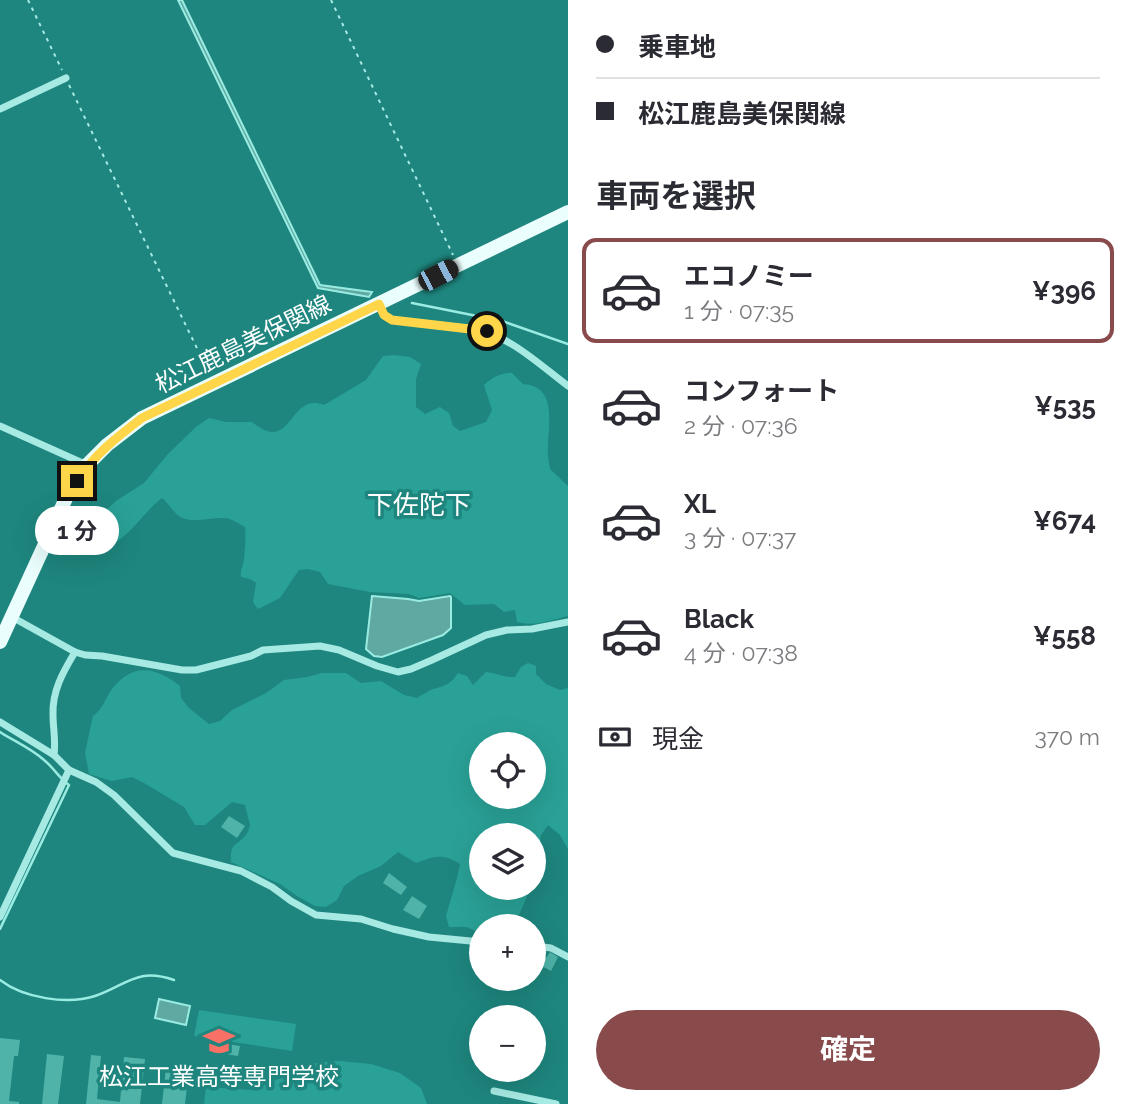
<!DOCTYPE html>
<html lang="ja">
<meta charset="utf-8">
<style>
:root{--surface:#fff;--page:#f2f2f3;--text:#2b2b33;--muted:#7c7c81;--line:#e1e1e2;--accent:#884a4a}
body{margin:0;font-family:Raleway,"Noto Sans JP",sans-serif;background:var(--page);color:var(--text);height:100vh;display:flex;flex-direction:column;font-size:26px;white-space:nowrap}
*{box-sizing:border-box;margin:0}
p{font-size:23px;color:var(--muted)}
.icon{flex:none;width:38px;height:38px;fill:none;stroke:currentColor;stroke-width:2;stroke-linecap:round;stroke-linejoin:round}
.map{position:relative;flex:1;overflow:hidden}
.panel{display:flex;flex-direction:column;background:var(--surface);width:560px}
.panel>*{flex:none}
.hud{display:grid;align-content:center;height:154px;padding:0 28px;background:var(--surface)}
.buttons{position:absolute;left:469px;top:732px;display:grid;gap:14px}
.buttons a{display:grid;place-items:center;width:77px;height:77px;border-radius:50%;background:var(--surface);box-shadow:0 7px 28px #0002;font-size:35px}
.end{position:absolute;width:32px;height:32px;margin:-16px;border:9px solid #ffd54a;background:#111;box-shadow:0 0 0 4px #111}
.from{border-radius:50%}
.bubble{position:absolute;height:49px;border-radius:24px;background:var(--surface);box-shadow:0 7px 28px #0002;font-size:23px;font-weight:700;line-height:49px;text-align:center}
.car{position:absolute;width:21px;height:42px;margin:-21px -10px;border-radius:9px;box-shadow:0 0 5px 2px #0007;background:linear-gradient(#222 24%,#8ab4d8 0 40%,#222 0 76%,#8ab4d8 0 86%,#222 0)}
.hud b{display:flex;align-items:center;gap:24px;height:66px;font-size:26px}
.hud b+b{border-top:2px solid var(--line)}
.hud i{width:18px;height:18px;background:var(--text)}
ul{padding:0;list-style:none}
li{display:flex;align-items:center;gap:21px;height:105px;margin:0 14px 10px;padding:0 14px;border:4px solid transparent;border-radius:14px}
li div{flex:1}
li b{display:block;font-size:26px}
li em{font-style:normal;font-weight:700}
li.active{border-color:var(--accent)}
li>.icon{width:63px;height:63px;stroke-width:1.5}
h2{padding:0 28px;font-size:32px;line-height:84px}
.pay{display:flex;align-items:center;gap:18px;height:77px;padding:0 28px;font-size:26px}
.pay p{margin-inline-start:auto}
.button{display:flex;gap:14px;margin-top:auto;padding:14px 28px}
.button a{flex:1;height:80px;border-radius:42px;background:var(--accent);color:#fff;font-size:28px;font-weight:700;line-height:80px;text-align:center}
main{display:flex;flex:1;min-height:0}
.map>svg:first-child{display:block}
</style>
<main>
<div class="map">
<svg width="568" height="1104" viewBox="0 0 568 1104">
<rect width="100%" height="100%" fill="#1e867e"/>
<!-- green -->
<g fill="#2aa196" fill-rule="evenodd">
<path d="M393,355L410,357L421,364L416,379V407L425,414L440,407L449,413L453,426L460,431L486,422L492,410L484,385C493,377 500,373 512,373L523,384C558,386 548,424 548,447C547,454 549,462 550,469L568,486V616C551,620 535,627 517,622L515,610L504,612L494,604L465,605L450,593L419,598L409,594L370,592L328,584L320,572L308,569L299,570L280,598L258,609L253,602L256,583L250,579L241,577C240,569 243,567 244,559C245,550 246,536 245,527C239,524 231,518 224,518C213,517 193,523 183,518C174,515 170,504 162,498C144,511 125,544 104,547L98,541V528L101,515L116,501L144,483L168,454L197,426L209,418L226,422H252C293,456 288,391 324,405L366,380L383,356Z"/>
<path d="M528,663L536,666V674L546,684L560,690L568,688V849L560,835L548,825L541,835L536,877L534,883V835H481V887H531L516,922L513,926H481V933L466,927H449L446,916L457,878L460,864C443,853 434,856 416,863L398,852L381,866L358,876L344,886L337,900L326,907L315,906L297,896L280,884L231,862C230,843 235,847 245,836C248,833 249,829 250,825L245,805L232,802L205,825H195L184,807L144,783L132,777L112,781L89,774L85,753L93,716C103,709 105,699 112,689C133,662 156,667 180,686L181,698L189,708L209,724L220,721L232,710L266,693L284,680L307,677L322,673H346L361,683L381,681L404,695L417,698C422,695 428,691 433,689C445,686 451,684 458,673L467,676L473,685L486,672C496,673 505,678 515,677L521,667ZM481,744H534V796H481Z"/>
<polygon points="199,1010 296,1024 292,1051 194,1036"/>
<polygon points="339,1061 371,1064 400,1073 421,1088 427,1104 204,1104 206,1087 253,1090 314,1063"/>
</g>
<!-- water -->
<g fill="#60a9a3" stroke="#9aece3" stroke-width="2">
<polygon points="178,0 182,0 320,285 372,292 369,297 318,288"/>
<polygon points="372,596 408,599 419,601 450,596 451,597 451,628 443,635 382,657 374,656 366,649"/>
<polygon points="159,999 190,1006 186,1025 155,1018"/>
</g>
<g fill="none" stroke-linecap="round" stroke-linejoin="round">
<!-- stream -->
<g stroke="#9aece3" stroke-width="2.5">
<polyline points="412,303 502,321 568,344"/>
<path d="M0,732C14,741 32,749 44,760C54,768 59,778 69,785L0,929"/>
<path d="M0,980C23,998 67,1005 95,996C127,985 137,967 174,980"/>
</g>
</g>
<!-- building -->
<g fill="#4fb3a9">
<polygon points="229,816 245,826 237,838 221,827"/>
<polygon points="389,873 407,887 401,895 383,883"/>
<polygon points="412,896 427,906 419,919 403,910"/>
<polygon points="550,952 558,957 551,971 538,964 543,956 546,958"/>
<polygon points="0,1038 20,1040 18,1056 14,1056 9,1101 19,1102 19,1104 0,1104"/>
<polygon points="227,1044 240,1046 238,1056 225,1054"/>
<polygon points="47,1054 64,1056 58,1104 42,1104"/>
<polygon points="91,1055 101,1056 97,1099 120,1102 124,1057 145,1059 140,1104 86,1104"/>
<polygon points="166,1068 189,1070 185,1104 162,1104"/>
</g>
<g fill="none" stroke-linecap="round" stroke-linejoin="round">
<!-- path -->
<g stroke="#a7eae4" stroke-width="2" stroke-dasharray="3.5 5" stroke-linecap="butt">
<polyline points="28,0 62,70"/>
<polyline points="331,0 453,255"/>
<polyline points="69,85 209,373"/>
</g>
<!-- street -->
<g stroke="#a7eae4" stroke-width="7">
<polyline points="0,109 66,78"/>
<path d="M378,304L384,315L392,320L475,329C510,336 540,365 568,386"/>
<polyline points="0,426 87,465"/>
<polyline points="12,617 75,652 85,655 102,656 182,670 196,670 251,656 263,650 320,646 339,650 377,666 398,672 411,669 432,660 486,635 507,630 532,629 568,622"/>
<polyline points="0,722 54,755 69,770 96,782 114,795 173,853 241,871 272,887 291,901 316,915 361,919 393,929 429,937 481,942"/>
<path d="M54,755C56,741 53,728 53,715C52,691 63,672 75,652"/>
<polyline points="0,917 69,770"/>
<polyline points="534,946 551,948 568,957"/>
<polyline points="494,1091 556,1104"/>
</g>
<!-- primary -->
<polyline stroke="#ebfefe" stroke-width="14" points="0,642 67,496 87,465 107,445 142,418 568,212"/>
</g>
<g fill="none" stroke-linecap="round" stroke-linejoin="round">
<!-- route -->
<path stroke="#ffd54a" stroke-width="9" d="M77,481C94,455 117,437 142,418L379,304L384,315L392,320L487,331"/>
</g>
<!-- icons -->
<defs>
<symbol id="university-bare" viewBox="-9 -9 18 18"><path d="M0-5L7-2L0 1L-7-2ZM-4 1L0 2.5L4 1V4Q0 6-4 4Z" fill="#f97066" stroke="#1e867e" stroke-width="2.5" paint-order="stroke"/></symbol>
</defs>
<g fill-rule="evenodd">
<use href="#university-bare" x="197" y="1019" width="44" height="44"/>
</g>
<g text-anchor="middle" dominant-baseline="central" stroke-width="7" stroke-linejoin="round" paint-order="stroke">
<!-- street labels -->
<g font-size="24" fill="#fff" stroke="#1e867e">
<text transform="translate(243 344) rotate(-26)">松江鹿島美保関線</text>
</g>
<!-- poi labels -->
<g font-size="24" fill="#fff" stroke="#1e867e">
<text x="219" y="1076">松江工業高等専門学校</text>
</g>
<!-- neighbourhood labels -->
<g font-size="26" fill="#fff" stroke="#1e867e">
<text x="419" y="505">下佐陀下</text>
</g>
</g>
</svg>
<div class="buttons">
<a><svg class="icon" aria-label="locate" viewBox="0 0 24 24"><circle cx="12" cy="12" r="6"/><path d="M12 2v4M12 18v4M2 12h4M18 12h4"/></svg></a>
<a><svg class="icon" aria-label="layers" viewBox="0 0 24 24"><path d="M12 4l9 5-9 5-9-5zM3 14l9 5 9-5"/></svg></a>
<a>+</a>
<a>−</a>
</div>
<i class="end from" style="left:487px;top:331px"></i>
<i class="end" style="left:77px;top:481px"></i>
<div class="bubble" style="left:35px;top:506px;width:84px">1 分</div>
<i class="car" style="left:438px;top:275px;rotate:63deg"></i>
</div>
<section class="panel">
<div class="hud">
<b><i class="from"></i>乗車地</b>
<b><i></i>松江鹿島美保関線</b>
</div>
<h2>車両を選択</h2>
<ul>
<li class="active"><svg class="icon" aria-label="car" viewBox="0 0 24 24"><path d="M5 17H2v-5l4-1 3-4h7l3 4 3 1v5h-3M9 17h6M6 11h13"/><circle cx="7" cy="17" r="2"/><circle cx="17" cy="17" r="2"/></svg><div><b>エコノミー</b><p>1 分 · 07:35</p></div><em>¥396</em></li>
<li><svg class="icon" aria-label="car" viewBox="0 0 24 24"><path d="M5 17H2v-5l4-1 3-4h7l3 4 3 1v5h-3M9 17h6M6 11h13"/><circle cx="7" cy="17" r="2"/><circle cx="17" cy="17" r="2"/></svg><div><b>コンフォート</b><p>2 分 · 07:36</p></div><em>¥535</em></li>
<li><svg class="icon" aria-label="car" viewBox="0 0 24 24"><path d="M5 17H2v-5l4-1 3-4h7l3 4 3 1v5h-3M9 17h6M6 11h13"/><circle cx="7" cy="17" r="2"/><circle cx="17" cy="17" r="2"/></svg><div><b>XL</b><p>3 分 · 07:37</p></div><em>¥674</em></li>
<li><svg class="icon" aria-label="car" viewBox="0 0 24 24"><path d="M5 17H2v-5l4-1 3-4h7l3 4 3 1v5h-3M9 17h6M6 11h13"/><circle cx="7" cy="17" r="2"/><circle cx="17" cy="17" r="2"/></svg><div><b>Black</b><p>4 分 · 07:38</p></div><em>¥558</em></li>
</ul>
<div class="pay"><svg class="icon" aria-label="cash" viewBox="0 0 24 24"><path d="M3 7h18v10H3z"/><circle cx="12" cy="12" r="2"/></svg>現金<p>370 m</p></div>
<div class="button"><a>確定</a></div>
</section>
</main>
